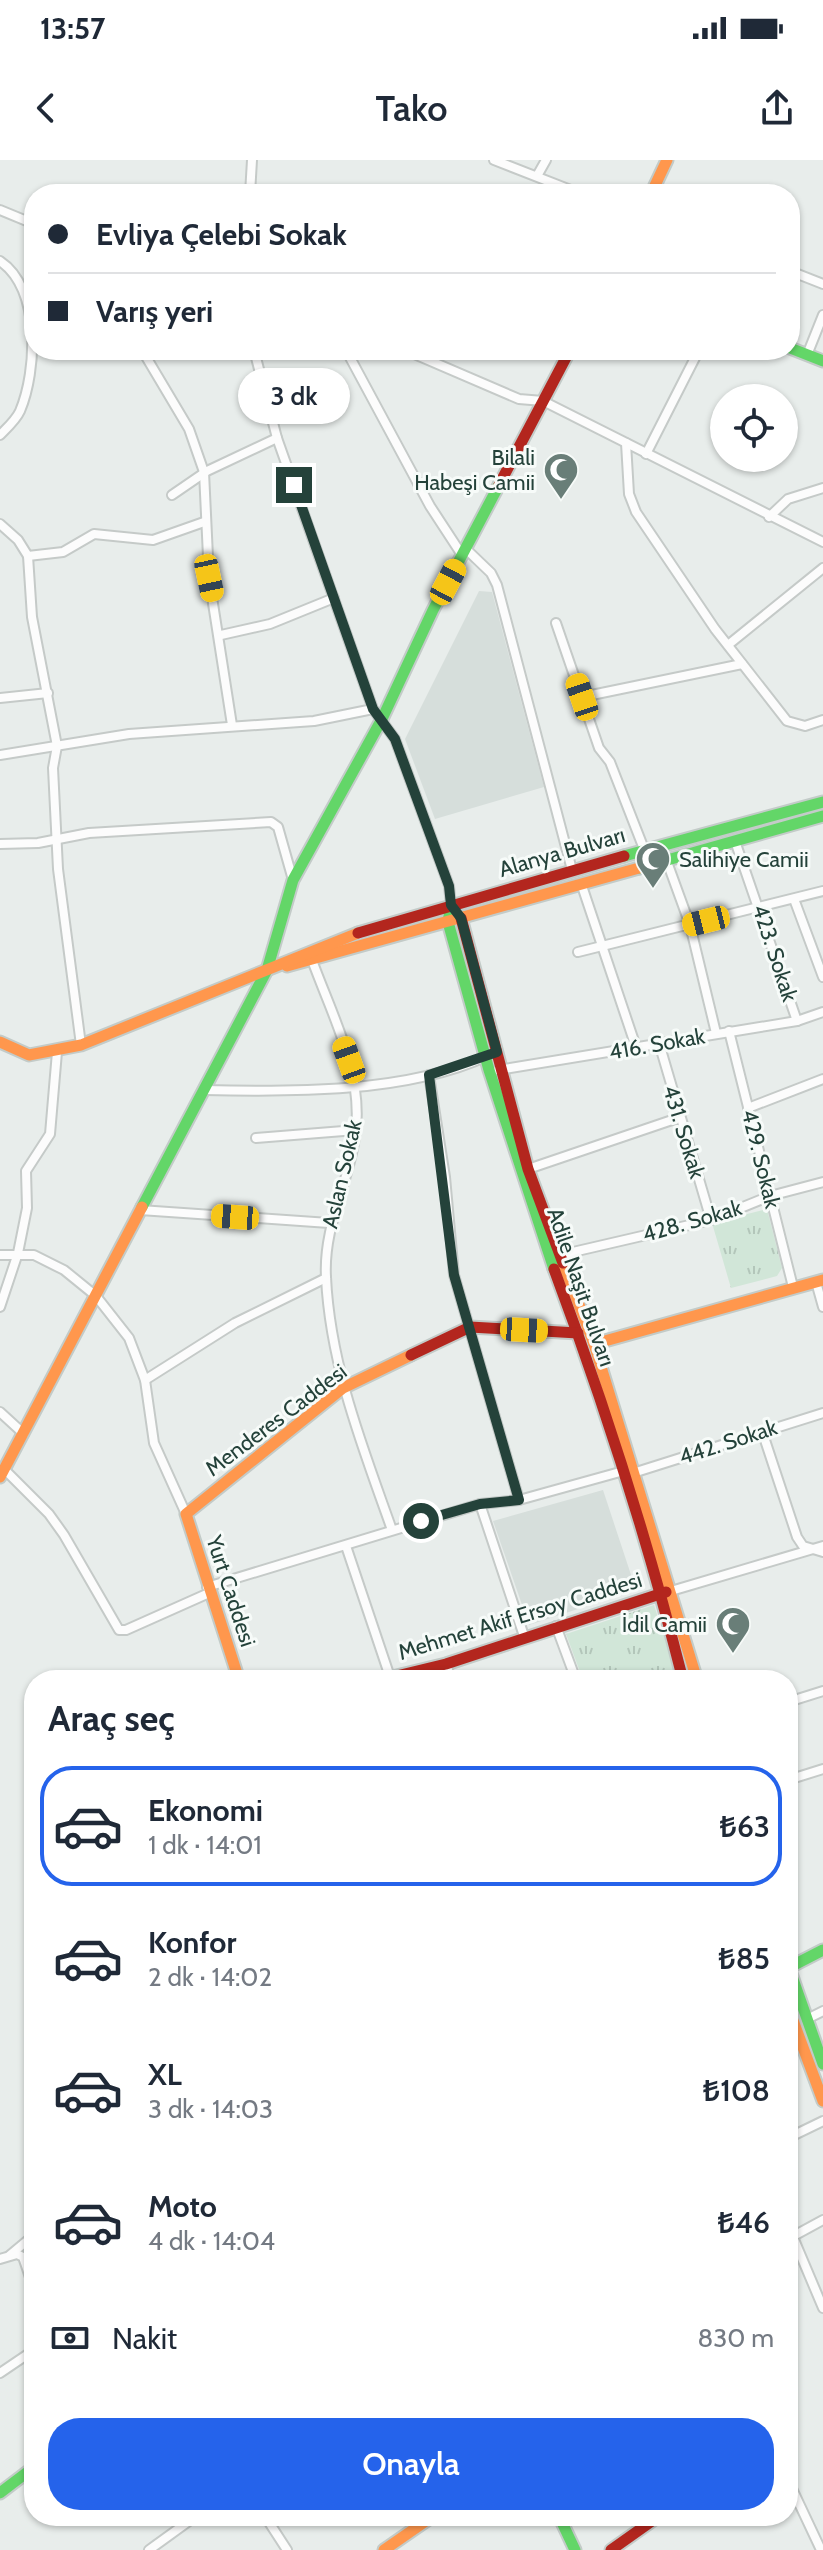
<!DOCTYPE html>
<html lang="tr">
<meta charset="utf-8">
<style>
:root{--surface:#fff;--page:#f2f2f3;--text:#1f2937;--muted:#747a83;--line:#e0e1e3;--accent:#2563eb}
body{margin:0;font-family:Cabin,sans-serif;background:var(--page);color:var(--text);height:100vh;display:flex;flex-direction:column;font-size:30px;white-space:nowrap}
*{box-sizing:border-box;margin:0}
p{font-size:26px;color:var(--muted)}
.icon{flex:none;width:44px;height:44px;fill:none;stroke:currentColor;stroke-width:2;stroke-linecap:round;stroke-linejoin:round}
.map{position:relative;flex:1;overflow:hidden}
.panel{position:absolute;left:24px;top:1510px;width:774px;height:856px;display:flex;flex-direction:column;background:var(--surface);border-radius:32px;box-shadow:0 2px 6px #0004}
.panel>*{flex:none}
.top-card{position:absolute;left:24px;top:24px;width:776px;height:176px;border-radius:32px;box-shadow:0 2px 6px #0004;display:grid;align-content:center;height:176px;padding:0 24px;background:var(--surface)}
.tools{position:absolute;left:710px;top:224px;display:grid;gap:16px}
.tools a{display:grid;place-items:center;width:88px;height:88px;border-radius:50%;background:var(--surface);box-shadow:0 2px 6px #0004;font-size:40px}
.end{position:absolute;width:36px;height:36px;margin:-18px;border:10px solid #24423a;background:#fff;box-shadow:0 0 0 4px #fff}
.from{border-radius:50%}
.bubble{position:absolute;height:56px;border-radius:28px;background:var(--surface);box-shadow:0 2px 6px #0004;font-size:26px;font-weight:600;line-height:56px;text-align:center}
.car{position:absolute;width:24px;height:48px;margin:-24px -12px;border-radius:10px;box-shadow:0 0 6px 2px #0007;background:linear-gradient(#f5c518 24%,#345 0 40%,#f5c518 0 76%,#345 0 86%,#f5c518 0)}
.top-card b{display:flex;align-items:center;gap:28px;height:76px;font-size:30px}
.top-card b+b{border-top:2px solid var(--line)}
.top-card i{width:20px;height:20px;background:var(--text)}
ul{padding:0;list-style:none}
li{display:flex;align-items:center;gap:24px;height:120px;margin:0 16px 12px;padding:0 8px;border:4px solid transparent;border-radius:32px}
li div{flex:1}
li b{display:block;font-size:30px}
li em{font-style:normal;font-weight:600}
li.on{border-color:var(--accent)}
li>.icon{width:72px;height:72px;stroke-width:1.5}
h2{padding:0 24px;font-size:36px;line-height:96px}
.pay{display:flex;align-items:center;gap:20px;height:88px;padding:0 24px;font-size:30px}
.pay p{margin-inline-start:auto}
.action{display:flex;gap:16px;margin-top:auto;padding:16px 24px}
.action a{flex:1;height:92px;border-radius:32px;background:var(--accent);color:#fff;font-size:32px;font-weight:600;line-height:92px;text-align:center}
.status{display:flex;justify-content:space-between;align-items:center;height:56px;padding:0 40px;background:var(--surface);direction:ltr}
.status svg{height:22px;fill:currentColor}
header{display:flex;justify-content:space-between;align-items:center;height:104px;padding:0 24px;background:var(--surface);font-size:36px;font-weight:600}
.map>svg:first-child{display:block}
</style>
<div class="status"><b>13:57</b><svg viewBox="0 0 49 12"><path d="M0 12V9h3v3zM5 12V6h3v6zM10 12V3h3v9zM15 12V0h3v12zM26 1h20v11H26zM47 4h2v5h-2z"/></svg></div>
<header><svg class="icon" aria-label="back" viewBox="0 0 24 24"><path d="M15 5l-7 7 7 7"/></svg>Tako<svg class="icon" aria-label="share" viewBox="0 0 24 24"><path d="M12 15V3M7 8l5-5 5 5M5 13v7h14v-7"/></svg></header>
<div class="map">
<svg width="823" height="2390" viewBox="0 0 823 2390">
<defs>
<pattern id="park-tufts" width="24" height="20" patternUnits="userSpaceOnUse" patternTransform="scale(2)"><rect width="24" height="20" fill="#d1e6d8"/><path d="M3 7l-1-3M5 7V3M7 7l1-3M15 17l-1-3M17 17v-4M19 17l1-3" fill="none" stroke="#b3c6ba"/></pattern>
</defs>
<rect width="100%" height="100%" fill="#e8edeb"/>
<!-- built -->
<g fill="#d6dedb">
<polygon points="479,431 492,432 544,627 435,659 405,579"/>
<polygon points="603,1330 636,1430 529,1465 493,1361"/>
</g>
<!-- park -->
<g fill="url(#park-tufts)">
<polygon points="767,1049 782,1108 777,1116 731,1128 712,1063"/>
<polygon points="654,1445 678,1520 583,1520 566,1474"/>
</g>
<g fill="none" stroke-linecap="round" stroke-linejoin="round">
<defs>
<g id="street">
<polyline points="494,0 581,34"/>
<polyline points="537,16 546,0"/>
<polyline points="250,34 252,0"/>
<polyline points="0,50 34,64"/>
<path d="M0,101C41,128 37,211 20,251C16,260 7,268 0,275"/>
<polyline points="790,111 823,124"/>
<polyline points="142,190 189,269 204,312 209,418 232,565"/>
<polyline points="254,190 277,278 373,549 395,579 449,726 451,745 461,758"/>
<polyline points="346,190 430,346 462,395"/>
<polyline points="405,190 519,239 543,241 823,382"/>
<polyline points="807,195 823,155"/>
<polyline points="626,283 629,334 636,352 715,469 787,561 805,566 823,560"/>
<polyline points="646,294 699,190"/>
<polyline points="172,335 207,311 277,278"/>
<polyline points="769,357 788,339 823,328"/>
<polyline points="0,364 18,380 28,396 32,457 57,586 53,608 58,709 81,885"/>
<polyline points="466,389 491,413 497,425 572,710"/>
<polyline points="28,396 63,392 94,374 153,380 204,362"/>
<polyline points="556,463 599,588 610,602 644,689"/>
<polyline points="221,475 270,464 334,438"/>
<polyline points="728,485 823,408"/>
<polyline points="582,537 742,504"/>
<polyline points="0,538 48,533"/>
<polyline points="0,595 129,574 314,561 373,549"/>
<polyline points="735,681 797,861"/>
<polyline points="0,684 38,683 89,673 271,662 278,667 293,720"/>
<polyline points="666,699 690,765 716,873"/>
<polyline points="581,723 636,887"/>
<polyline points="794,739 823,817"/>
<polyline points="578,792 823,731"/>
<path d="M312,800C332,855 362,910 356,969C351,1020 323,1064 326,1117C330,1205 363,1288 392,1370"/>
<polyline points="729,871 793,1127"/>
<polyline points="659,883 711,1060"/>
<polyline points="498,910 797,861 823,852"/>
<polyline points="429,915 445,1017 454,1115 519,1340"/>
<path d="M204,930C292,932 407,933 487,896"/>
<polyline points="748,948 823,919"/>
<polyline points="256,978 356,970"/>
<polyline points="528,1009 678,958"/>
<polyline points="140,1050 329,1063"/>
<polyline points="0,1095 34,1095 64,1110 96,1136 129,1178 145,1220 154,1283 186,1354"/>
<polyline points="560,1095 711,1060 770,1036 823,1022"/>
<polyline points="816,1122 823,1147"/>
<polyline points="0,1147 18,1093 27,1048 26,1011 50,974 57,892"/>
<polyline points="145,1220 235,1163 326,1118"/>
<polyline points="0,1252 24,1274"/>
<polyline points="762,1271 797,1377 803,1386 823,1392"/>
<polyline points="4,1309 49,1354 64,1375 119,1470 126,1470 209,1433"/>
<polyline points="633,1313 823,1253"/>
<polyline points="480,1344 524,1476"/>
<polyline points="346,1386 390,1517"/>
<polyline points="207,1427 480,1344 519,1340 620,1312"/>
<polyline points="671,1431 823,1386"/>
<polyline points="556,1466 576,1520"/>
<polyline points="446,1504 451,1520"/>
<polyline points="788,1542 823,1531"/>
<polyline points="788,1620 823,1609"/>
<polyline points="807,1859 823,1851"/>
<polyline points="788,1978 823,1961"/>
<polyline points="793,2077 823,2148"/>
<polyline points="788,2079 823,2060"/>
<polyline points="10,2095 34,2075"/>
<polyline points="0,2099 17,2094 23,2097 32,2123"/>
<polyline points="0,2213 34,2190"/>
<polyline points="788,2320 821,2390"/>
<polyline points="265,2356 287,2390"/>
<polyline points="149,2390 196,2356"/>
</g>
<g id="fast">
<polyline points="790,188 823,201"/>
<polyline points="624,696 823,642"/>
<polyline points="639,708 823,656"/>
<polyline points="451,745 448,762 489,910 554,1109"/>
<polyline points="142,1047 267,810 293,720 382,559 433,450 499,325"/>
<polyline points="788,1805 823,1904"/>
<polyline points="788,1808 823,1790"/>
<polyline points="0,2333 34,2307"/>
<polyline points="559,2356 575,2390"/>
</g>
<g id="slow">
<polyline points="651,34 667,0"/>
<polyline points="287,806 639,708"/>
<polyline points="0,882 29,895 81,885 358,773"/>
<polyline points="563,1103 594,1184 697,1520"/>
<polyline points="594,1184 823,1120"/>
<polyline points="0,1317 142,1047"/>
<polyline points="239,1520 186,1354 343,1228 411,1195"/>
<polyline points="788,1847 823,1941"/>
<polyline points="384,2390 433,2356"/>
</g>
<g id="jam">
<polyline points="499,325 570,190"/>
<polyline points="461,758 528,1009 563,1103"/>
<polyline points="358,773 624,696"/>
<path d="M554,1109C604,1243 648,1381 683,1520"/>
<polyline points="411,1195 470,1167 578,1173"/>
<polyline points="380,1520 446,1504 666,1432"/>
<polyline points="611,2390 659,2356"/>
</g>
</defs>
<!-- street casing -->
<use href="#street" stroke="#c5cac8" stroke-width="12"/>
<!-- fast casing -->
<use href="#fast" stroke="#c3cbc8" stroke-width="15"/>
<!-- slow casing -->
<use href="#slow" stroke="#c3cbc8" stroke-width="15"/>
<!-- jam casing -->
<use href="#jam" stroke="#c3cbc8" stroke-width="15"/>
<!-- street -->
<use href="#street" stroke="#fcfcfc" stroke-width="8"/>
<!-- fast -->
<use href="#fast" stroke="#63d668" stroke-width="11"/>
<!-- slow -->
<use href="#slow" stroke="#ff974d" stroke-width="11"/>
<!-- jam -->
<use href="#jam" stroke="#b3261e" stroke-width="11"/>
</g>
<g fill="none" stroke-linecap="round" stroke-linejoin="round">
<!-- route -->
<polyline stroke="#24423a" stroke-width="10" points="294,325 373,549 395,579 449,726 451,745 461,758 497,892 429,915 454,1115 519,1340 480,1344 421,1361"/>
</g>
<!-- icons -->
<defs>
<symbol id="mosque-pin" viewBox="-11 -11 22 30"><path d="M0 17L-7.5 6A9.5 9.5 0 1 1 7.5 6Z" fill="#697e78" stroke="#f7fbf9"/><path d="M3.5-4.9A6 6 0 1 0 3.5 4.9A5 5 0 1 1 3.5-4.9Z" fill="#fff"/></symbol>
</defs>
<g fill-rule="evenodd">
<use href="#mosque-pin" x="541" y="290" width="40" height="54"/>
<use href="#mosque-pin" x="633" y="679" width="40" height="54"/>
<use href="#mosque-pin" x="713" y="1444" width="40" height="54"/>
</g>
<g text-anchor="middle" dominant-baseline="central" stroke-width="6" stroke-linejoin="round" paint-order="stroke">
<!-- poi labels -->
<g font-size="22" fill="#24423a" stroke="#f7fbf9" text-anchor="end">
<text x="535" y="297">Bilali<tspan x="535" dy="25">Habeşi Camii</tspan></text>
<text x="679" y="699" text-anchor="start">Salihiye Camii</text>
<text x="707" y="1464">İdil Camii</text>
</g>
<!-- street labels -->
<g font-size="22" fill="#24423a" stroke="#f7fbf9">
<text transform="translate(562 692) rotate(-16)">Alanya Bulvarı</text>
<text transform="translate(775 793) rotate(72)">423. Sokak</text>
<text transform="translate(657 884) rotate(-10)">416. Sokak</text>
<text transform="translate(684 972) rotate(73)">431. Sokak</text>
<text transform="translate(761 999) rotate(76)">429. Sokak</text>
<text transform="translate(342 1014) rotate(-77)">Aslan Sokak</text>
<text transform="translate(692 1061) rotate(-16)">428. Sokak</text>
<text transform="translate(581 1127) rotate(71)">Adile Naşit Bulvarı</text>
<text transform="translate(276 1260) rotate(-37)">Menderes Caddesi</text>
<text transform="translate(728 1282) rotate(-18)">442. Sokak</text>
<text transform="translate(231 1431) rotate(72)">Yurt Caddesi</text>
<text transform="translate(520 1456) rotate(-17)">Mehmet Akif Ersoy Caddesi</text>
</g>
</g>
</svg>
<div class="tools">
<a><svg class="icon" aria-label="locate" viewBox="0 0 24 24"><circle cx="12" cy="12" r="6"/><path d="M12 2v4M12 18v4M2 12h4M18 12h4"/></svg></a>
</div>
<i class="end from" style="left:421px;top:1361px"></i>
<i class="end" style="left:294px;top:325px"></i>
<div class="bubble" style="left:238px;top:208px;width:112px">3 dk</div>
<i class="car" style="left:209px;top:418px;rotate:168deg"></i>
<i class="car" style="left:448px;top:422px;rotate:28deg"></i>
<i class="car" style="left:582px;top:537px;rotate:341deg"></i>
<i class="car" style="left:706px;top:761px;rotate:256deg"></i>
<i class="car" style="left:349px;top:900px;rotate:340deg"></i>
<i class="car" style="left:235px;top:1057px;rotate:274deg"></i>
<i class="car" style="left:524px;top:1170px;rotate:93deg"></i>
<div class="top-card">
<b><i class="from"></i>Evliya Çelebi Sokak</b>
<b><i></i>Varış yeri</b>
</div>
<section class="panel">
<h2>Araç seç</h2>
<ul>
<li class="on"><svg class="icon" aria-label="car" viewBox="0 0 24 24"><path d="M5 17H2v-5l4-1 3-4h7l3 4 3 1v5h-3M9 17h6M6 11h13"/><circle cx="7" cy="17" r="2"/><circle cx="17" cy="17" r="2"/></svg><div><b>Ekonomi</b><p>1 dk · 14:01</p></div><em>₺63</em></li>
<li><svg class="icon" aria-label="car" viewBox="0 0 24 24"><path d="M5 17H2v-5l4-1 3-4h7l3 4 3 1v5h-3M9 17h6M6 11h13"/><circle cx="7" cy="17" r="2"/><circle cx="17" cy="17" r="2"/></svg><div><b>Konfor</b><p>2 dk · 14:02</p></div><em>₺85</em></li>
<li><svg class="icon" aria-label="car" viewBox="0 0 24 24"><path d="M5 17H2v-5l4-1 3-4h7l3 4 3 1v5h-3M9 17h6M6 11h13"/><circle cx="7" cy="17" r="2"/><circle cx="17" cy="17" r="2"/></svg><div><b>XL</b><p>3 dk · 14:03</p></div><em>₺108</em></li>
<li><svg class="icon" aria-label="car" viewBox="0 0 24 24"><path d="M5 17H2v-5l4-1 3-4h7l3 4 3 1v5h-3M9 17h6M6 11h13"/><circle cx="7" cy="17" r="2"/><circle cx="17" cy="17" r="2"/></svg><div><b>Moto</b><p>4 dk · 14:04</p></div><em>₺46</em></li>
</ul>
<div class="pay"><svg class="icon" aria-label="cash" viewBox="0 0 24 24"><path d="M3 7h18v10H3z"/><circle cx="12" cy="12" r="2"/></svg>Nakit<p>830 m</p></div>
<div class="action"><a>Onayla</a></div>
</section>
</div>
